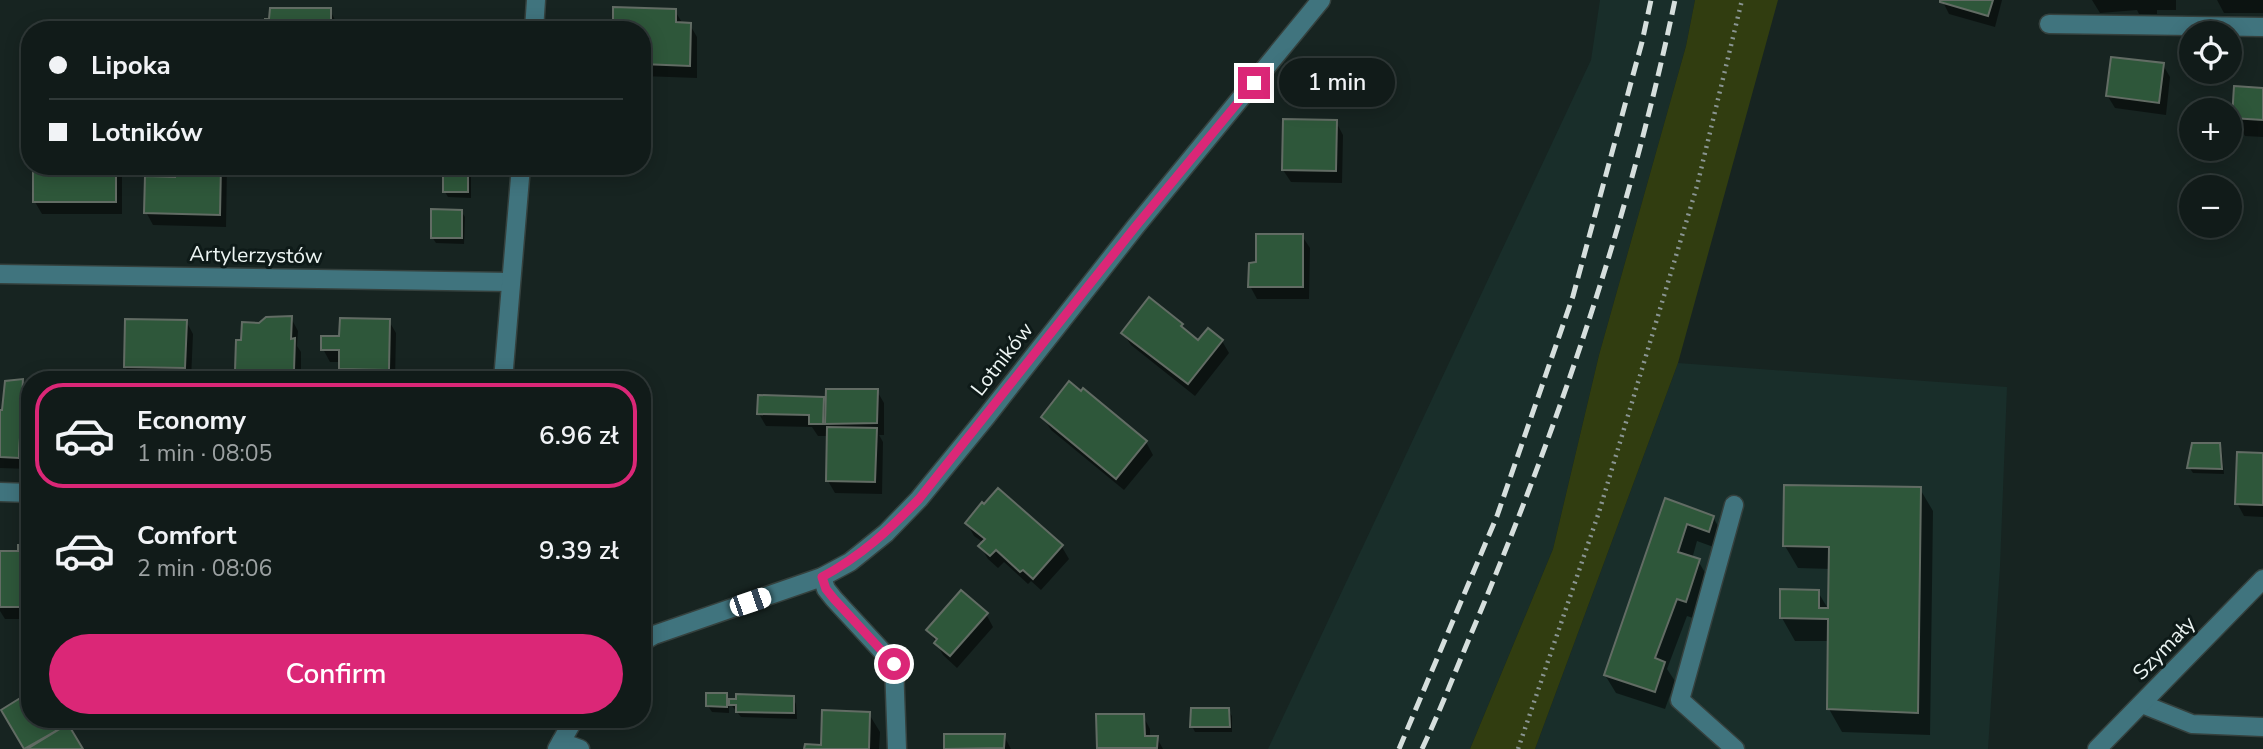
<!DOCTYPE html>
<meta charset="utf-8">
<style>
:root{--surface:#111b19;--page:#1a2422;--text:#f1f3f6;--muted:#9ca1a2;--line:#303938;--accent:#db2777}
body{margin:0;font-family:"Nunito Sans",sans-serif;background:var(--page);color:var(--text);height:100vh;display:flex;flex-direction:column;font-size:26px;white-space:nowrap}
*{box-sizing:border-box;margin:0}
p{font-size:23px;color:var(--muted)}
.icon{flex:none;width:38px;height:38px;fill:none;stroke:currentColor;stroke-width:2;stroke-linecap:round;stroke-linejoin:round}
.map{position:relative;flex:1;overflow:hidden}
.panel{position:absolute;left:21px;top:371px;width:630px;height:357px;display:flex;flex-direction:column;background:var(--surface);border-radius:28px;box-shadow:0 4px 18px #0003,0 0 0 2px var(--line)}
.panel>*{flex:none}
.guide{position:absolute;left:21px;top:21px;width:630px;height:154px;border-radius:28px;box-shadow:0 4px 18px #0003,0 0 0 2px var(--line);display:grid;align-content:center;height:154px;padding:0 28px;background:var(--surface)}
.tools{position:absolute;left:2179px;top:21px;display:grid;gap:14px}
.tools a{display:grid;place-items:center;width:63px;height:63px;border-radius:50%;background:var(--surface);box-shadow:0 4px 18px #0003,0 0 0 2px var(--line);font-size:35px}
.end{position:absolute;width:32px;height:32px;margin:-16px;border:9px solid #db2777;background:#fff;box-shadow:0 0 0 4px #fff}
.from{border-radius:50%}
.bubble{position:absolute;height:49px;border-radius:24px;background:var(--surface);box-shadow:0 4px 18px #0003,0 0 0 2px var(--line);font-size:23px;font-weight:600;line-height:49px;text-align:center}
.car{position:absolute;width:21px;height:42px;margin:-21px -10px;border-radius:9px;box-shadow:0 0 5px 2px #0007;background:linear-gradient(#fff 24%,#345 0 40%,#fff 0 76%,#345 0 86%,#fff 0)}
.guide b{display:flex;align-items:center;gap:24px;height:66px;font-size:26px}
.guide b+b{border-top:2px solid var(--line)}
.guide i{width:18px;height:18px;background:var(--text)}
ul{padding:12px 0 0;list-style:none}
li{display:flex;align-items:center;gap:21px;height:105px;margin:0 14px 10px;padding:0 14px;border:4px solid transparent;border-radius:28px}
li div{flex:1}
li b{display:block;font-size:26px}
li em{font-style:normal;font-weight:600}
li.current{border-color:var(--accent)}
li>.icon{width:63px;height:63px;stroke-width:1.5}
.primary-button{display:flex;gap:14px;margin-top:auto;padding:14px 28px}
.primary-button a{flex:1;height:80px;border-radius:42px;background:var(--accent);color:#fff;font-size:28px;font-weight:600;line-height:80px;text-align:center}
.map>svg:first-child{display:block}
</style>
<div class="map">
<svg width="2263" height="749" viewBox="0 0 2263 749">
<rect width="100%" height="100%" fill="#172421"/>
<!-- built -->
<g fill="#192e2a">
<polygon points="1600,0 1695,0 1686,46 1599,355 1553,549 1470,749 1268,749 1591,60"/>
<polygon points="1678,363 2007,387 2000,566 1988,749 1535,749"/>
</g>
<!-- green -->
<polygon fill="#313d10" points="1695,0 1778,0 1678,363 1535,749 1470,749 1553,549 1599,355 1686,46"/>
<!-- shadow -->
<g fill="#0007">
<polygon points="1942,0 2002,0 1995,27 1949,14"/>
<polygon points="2092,0 2176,0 2176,10 2157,10 2157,14 2139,14 2137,10 2100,13"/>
<polygon points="2217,0 2263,0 2263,13 2224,13"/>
<polygon points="330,10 337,24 354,24 357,30 267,30"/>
<polygon points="675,11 683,24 690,25 697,37 697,78 642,76 642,30"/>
<polygon points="2163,65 2170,77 2166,115 2115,108 2107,95"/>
<polygon points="2263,89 2263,137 2245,136 2234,118"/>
<polygon points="1336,122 1343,135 1342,183 1291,182 1283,170"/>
<polygon points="35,166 118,166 122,173 122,214 42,214 35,202"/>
<polygon points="177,166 227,166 226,227 153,225 146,212 176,179"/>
<polygon points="467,167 471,172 471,198 448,197 445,192"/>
<polygon points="461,211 465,217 464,244 436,243 432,237"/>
<polygon points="1302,236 1310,248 1309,299 1257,299 1250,286"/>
<polygon points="291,318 298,331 297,346 301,352 301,380 242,380 237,370 243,342 260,325"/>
<polygon points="186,321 193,334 191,380 132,379 125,366"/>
<polygon points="389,321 396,333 395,380 348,380 341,368 341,362 330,362 323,349 341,338"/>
<polygon points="1181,325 1185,332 1199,343 1222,341 1229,353 1195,396 1131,345 1123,333"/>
<polygon points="22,381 30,394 30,469 0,468 0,412 3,412"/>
<polygon points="877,391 884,403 884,435 879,435 883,442 882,494 835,493 828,481 828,436 818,436 812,427 766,426 759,414 823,399 827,406"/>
<polygon points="1043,417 1146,442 1153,455 1124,490 1051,430"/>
<polygon points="2219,445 2222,451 2224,474 2193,473 2189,467"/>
<polygon points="2263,455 2263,517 2244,516 2237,503"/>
<polygon points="1920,489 1933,511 1930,735 1842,732 1829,709 1830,641 1795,641 1782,618 1818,592 1830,612 1831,569 1798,568 1785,546"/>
<polygon points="998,491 1062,547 1069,559 1041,590 1031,581 1028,584 1004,562 998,568 988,559 980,546 984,543 974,536 967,523"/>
<polygon points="1666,500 1713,517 1723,535 1719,549 1697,541 1692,559 1698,561 1709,579 1696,619 1687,616 1667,669 1675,681 1665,709 1616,693 1605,675"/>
<polygon points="30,547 30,619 5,619 0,611 0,552 20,552"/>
<polygon points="986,614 993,627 957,668 943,655 929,630"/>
<polygon points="726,695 729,700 793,698 796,704 797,719 741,717 729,702 729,713 712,712 708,706"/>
<polygon points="1228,710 1232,716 1232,732 1195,732 1192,726"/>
<polygon points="3,711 30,719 65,719 82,749 26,749"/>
<polygon points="869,714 880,732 879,749 806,749 823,746"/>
<polygon points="1098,715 1143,716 1150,729 1150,738 1157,738 1163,749 1098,749"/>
<polygon points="946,735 1004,736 1011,749 945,749"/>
</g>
<!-- building -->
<g fill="#2e573a" stroke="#626c64" stroke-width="2">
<polygon points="1940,0 1993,0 1988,16 1940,2"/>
<polygon points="613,7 676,9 676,22 691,23 690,66 642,64 642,30 613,30"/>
<polygon points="270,8 331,8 331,22 355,23 355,30 265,30 265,19 269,19"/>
<polygon points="2111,57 2164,63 2159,103 2106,96"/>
<polygon points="2234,86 2263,88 2263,120 2232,118"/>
<polygon points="1283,119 1337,120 1336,171 1282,170"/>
<rect x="33" y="166" width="83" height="36"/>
<polygon points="175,166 221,166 220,215 144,213 145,176 175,177"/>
<rect x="443" y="166" width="25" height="26"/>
<polygon points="431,209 462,210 462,238 431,238"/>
<polygon points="1256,234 1303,234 1303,287 1248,287 1249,263 1256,262"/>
<polygon points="1149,297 1183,324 1181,326 1198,340 1208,328 1223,340 1188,384 1121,333"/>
<polygon points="292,316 291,339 295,338 294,370 235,371 236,340 241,340 242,322 259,323 266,317"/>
<polygon points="340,318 390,319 389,370 339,369 339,350 321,350 321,336 339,336"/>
<polygon points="125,319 187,320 185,368 124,367"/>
<polygon points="23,379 19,458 0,457 0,410 2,410 5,381"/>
<polygon points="1069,381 1081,391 1083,388 1147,441 1116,479 1041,417"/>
<polygon points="826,389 878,389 877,423 825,424"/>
<polygon points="22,395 30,395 30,458 19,458"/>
<polygon points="758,395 824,397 823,424 809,424 809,415 757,414"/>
<polygon points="827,427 877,428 875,482 826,481"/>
<polygon points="2192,443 2220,443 2222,469 2187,468"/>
<polygon points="2237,452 2263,453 2263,505 2235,504"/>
<polygon points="1784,485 1921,487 1918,713 1827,709 1828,619 1780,618 1780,589 1819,590 1819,608 1828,608 1829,547 1783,546"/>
<polygon points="998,488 1063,545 1033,579 1023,570 1020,572 996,550 990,556 978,546 985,539 965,523 982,502 984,504"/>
<polygon points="1665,498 1714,516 1709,532 1687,524 1678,552 1700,559 1686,602 1677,599 1655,658 1665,662 1655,692 1604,675"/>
<polygon points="18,545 30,545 30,607 0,607 0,551 18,551"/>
<polygon points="961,590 988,613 950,656 934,643 937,639 926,630"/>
<polygon points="30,692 30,719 66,719 68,724 24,749 1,710"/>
<polygon points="706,693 727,693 727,707 706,706"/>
<polygon points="736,694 794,696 794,713 736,712 736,705 729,705 729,699 736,699"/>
<polygon points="1191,708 1229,708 1230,727 1190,727"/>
<polygon points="822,710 870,712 869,749 804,749 805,744 821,745"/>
<polygon points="1096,714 1144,714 1145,736 1158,736 1157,748 1097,748"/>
<polygon points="68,724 83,749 27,749"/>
<polygon points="944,734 1005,734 1004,748 944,749"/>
</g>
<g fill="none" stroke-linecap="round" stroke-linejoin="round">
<defs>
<g id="service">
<polyline points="2049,24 2263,27"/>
<polyline points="1734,505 1680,700 1735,749"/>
<polyline points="2142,704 2192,724 2263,727"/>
</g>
<g id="minor">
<polyline points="534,30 536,0"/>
<polyline points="0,274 510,282"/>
<polyline points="503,380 521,166"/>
<polyline points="0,492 30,493"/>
<polyline points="822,577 826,589 834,599 894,664 897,749"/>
<polyline points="642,642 654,635 822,577 850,562 886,533 919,499 986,417 1136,226 1321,0"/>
<polyline points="561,742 580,749"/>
<polyline points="557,749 574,719"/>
<polyline points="2097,749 2263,579"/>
</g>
</defs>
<!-- service casing -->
<use href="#service" stroke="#35413e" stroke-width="21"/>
<!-- minor casing -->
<use href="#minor" stroke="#35413e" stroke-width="21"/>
<!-- path -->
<polyline stroke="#8a9592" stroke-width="4.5" stroke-dasharray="2 5" stroke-linecap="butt" points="1518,749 1599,512 1697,186 1742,0"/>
<!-- service -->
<use href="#service" stroke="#40747e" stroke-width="18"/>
<!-- minor -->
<use href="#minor" stroke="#40747e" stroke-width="18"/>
<!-- rail -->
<g stroke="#d6dfdd" stroke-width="5" stroke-dasharray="14 7" stroke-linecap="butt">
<polyline points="1399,749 1497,516 1573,296 1642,42 1651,0"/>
<path d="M1422,749C1441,709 1457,667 1474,627C1559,425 1630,215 1675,0"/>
</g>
</g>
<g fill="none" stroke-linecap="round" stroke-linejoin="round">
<!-- route -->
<path stroke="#db2777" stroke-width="9" d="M894,664L834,599L826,589L822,577C861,556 888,531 919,499L1136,226L1254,83"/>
</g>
<g text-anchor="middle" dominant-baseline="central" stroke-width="6" stroke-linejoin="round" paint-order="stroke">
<!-- street labels -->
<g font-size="21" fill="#edf5f3" stroke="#0e1a18">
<text transform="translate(256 255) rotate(1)">Artylerzystów</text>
<text transform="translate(1002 359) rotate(-52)">Lotników</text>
<text transform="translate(2164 648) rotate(-46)">Szymały</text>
</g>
</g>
</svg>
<div class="tools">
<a><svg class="icon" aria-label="locate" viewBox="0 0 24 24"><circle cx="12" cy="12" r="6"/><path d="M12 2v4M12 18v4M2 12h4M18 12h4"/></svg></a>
<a>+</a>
<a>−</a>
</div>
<i class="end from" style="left:894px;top:664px"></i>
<i class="end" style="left:1254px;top:83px"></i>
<div class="bubble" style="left:1279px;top:58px;width:116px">1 min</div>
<i class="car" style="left:750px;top:602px;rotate:71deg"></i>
<div class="guide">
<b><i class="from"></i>Lipoka</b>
<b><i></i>Lotników</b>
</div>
<section class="panel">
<ul>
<li class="current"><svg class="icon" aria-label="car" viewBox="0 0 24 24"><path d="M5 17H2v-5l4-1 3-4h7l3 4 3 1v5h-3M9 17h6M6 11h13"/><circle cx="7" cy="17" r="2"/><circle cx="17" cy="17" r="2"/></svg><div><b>Economy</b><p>1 min · 08:05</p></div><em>6.96 zł</em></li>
<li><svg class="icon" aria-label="car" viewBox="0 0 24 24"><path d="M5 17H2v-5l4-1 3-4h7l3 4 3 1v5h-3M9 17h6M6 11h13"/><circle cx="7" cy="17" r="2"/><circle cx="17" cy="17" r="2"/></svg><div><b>Comfort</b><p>2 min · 08:06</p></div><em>9.39 zł</em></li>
</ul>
<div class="primary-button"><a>Confirm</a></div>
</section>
</div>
